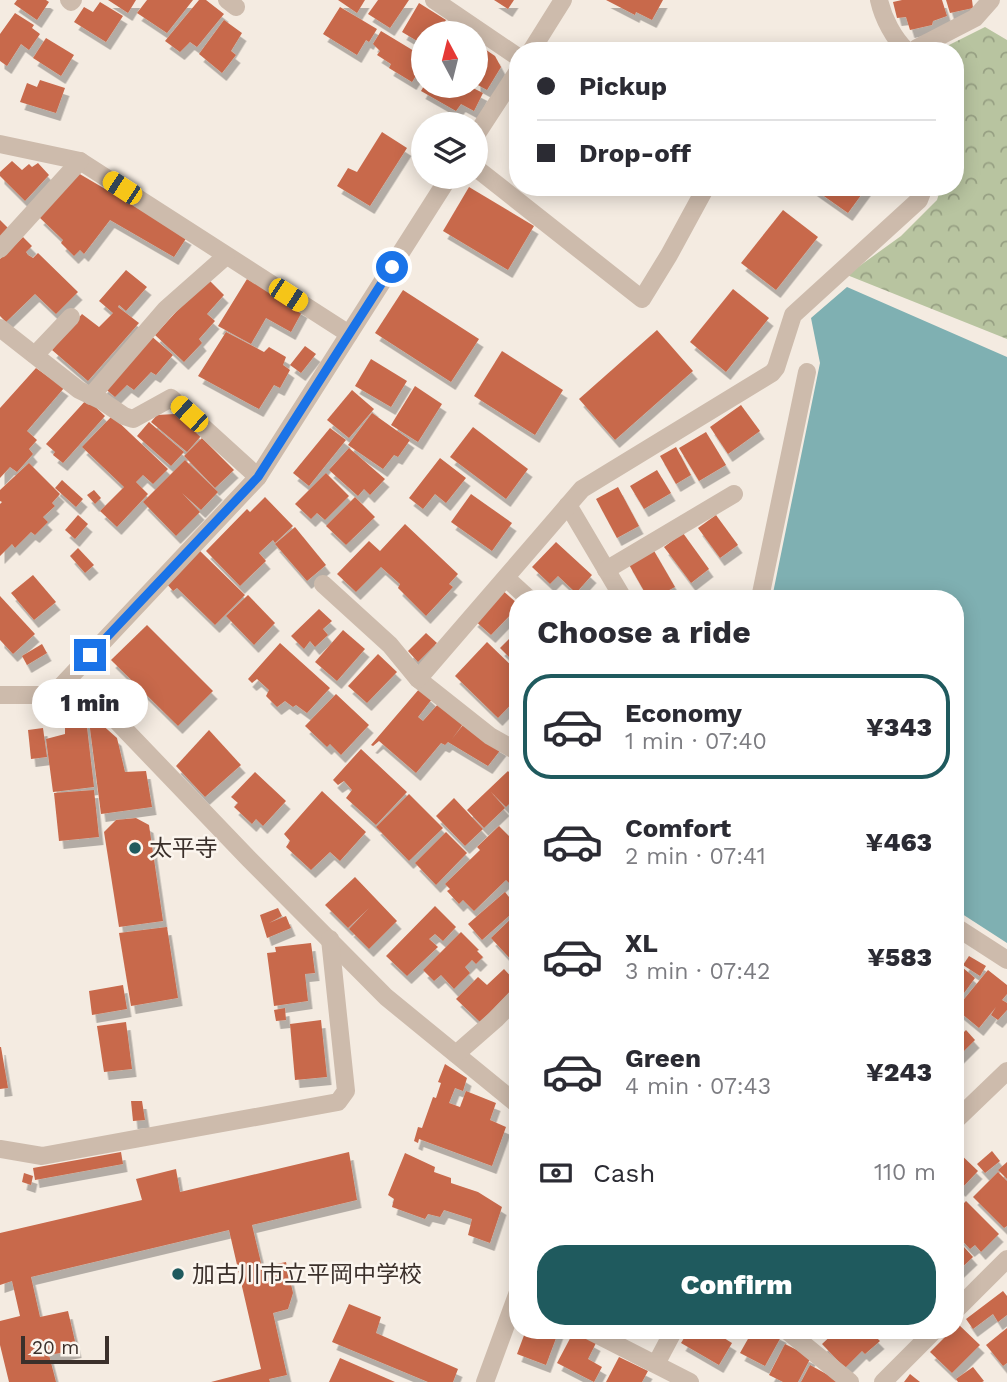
<!DOCTYPE html>
<meta charset="utf-8">
<style>
:root{--surface:#fff;--page:#f2f2f3;--text:#2b2b33;--muted:#7c7c81;--line:#e1e1e2;--accent:#1f5a5e}
body{margin:0;font-family:"Work Sans","Noto Sans JP",sans-serif;background:var(--page);color:var(--text);height:100vh;display:flex;flex-direction:column;font-size:26px;white-space:nowrap}
*{box-sizing:border-box;margin:0}
p{font-size:23px;color:var(--muted)}
.icon{flex:none;width:38px;height:38px;fill:none;stroke:currentColor;stroke-width:2;stroke-linecap:round;stroke-linejoin:round}
.map{position:relative;flex:1;overflow:hidden}
.sheet{position:absolute;left:509px;top:590px;width:455px;height:749px;display:flex;flex-direction:column;background:var(--surface);border-radius:28px;box-shadow:0 4px 18px #0003}
.sheet>*{flex:none}
.guide{position:absolute;left:509px;top:42px;width:455px;height:154px;border-radius:28px;box-shadow:0 4px 18px #0003;display:grid;align-content:center;height:154px;padding:0 28px;background:var(--surface)}
.needle{width:46px;rotate:353deg}
.buttons{position:absolute;left:411px;top:21px;display:grid;gap:14px}
.buttons a{display:grid;place-items:center;width:77px;height:77px;border-radius:50%;background:var(--surface);box-shadow:0 4px 18px #0003;font-size:35px}
.scale{position:absolute;left:21px;bottom:18px;width:88px;box-sizing:border-box;padding-left:7px;border:4px solid #3b302b;border-top:0;font-size:19px;line-height:24px;white-space:nowrap;color:#3b302b;-webkit-text-stroke:5px #fbf5ee;paint-order:stroke}
.end{position:absolute;width:32px;height:32px;margin:-16px;border:9px solid #1a73e8;background:#fff;box-shadow:0 0 0 4px #fff}
.from{border-radius:50%}
.bubble{position:absolute;height:49px;border-radius:24px;background:var(--surface);box-shadow:0 4px 18px #0003;font-size:23px;font-weight:800;line-height:49px;text-align:center}
.car{position:absolute;width:21px;height:42px;margin:-21px -10px;border-radius:9px;box-shadow:0 0 5px 2px #0007;background:linear-gradient(#f5c518 24%,#345 0 40%,#f5c518 0 76%,#345 0 86%,#f5c518 0)}
.guide b{display:flex;align-items:center;gap:24px;height:66px;font-size:26px}
.guide b+b{border-top:2px solid var(--line)}
.guide i{width:18px;height:18px;background:var(--text)}
ul{padding:0;list-style:none}
li{display:flex;align-items:center;gap:21px;height:105px;margin:0 14px 10px;padding:0 14px;border:4px solid transparent;border-radius:28px}
li div{flex:1}
li b{display:block;font-size:26px}
li em{font-style:normal;font-weight:800}
li.selected{border-color:var(--accent)}
li>.icon{width:63px;height:63px;stroke-width:1.5}
h2{padding:0 28px;font-size:32px;line-height:84px}
.pay{display:flex;align-items:center;gap:18px;height:77px;padding:0 28px;font-size:26px}
.pay p{margin-inline-start:auto}
.action{display:flex;gap:14px;margin-top:auto;padding:14px 28px}
.action a{flex:1;height:80px;border-radius:28px;background:var(--accent);color:#fff;font-size:28px;font-weight:800;line-height:80px;text-align:center}
.map>svg:first-child{display:block}
</style>
<div class="map">
<svg width="1007" height="1382" viewBox="0 0 1007 1382">
<defs>
<pattern id="park-crowns" width="20" height="18" patternUnits="userSpaceOnUse" patternTransform="scale(1.75)"><rect width="20" height="18" fill="#b8c4a0"/><path d="M2 6a3 3 0 1 1 6 0M12 15a3 3 0 1 1 6 0" fill="none" stroke="#97a083"/></pattern>
<filter id="shadow"><feDropShadow dx="4.5" dy="8" stdDeviation="0" flood-color="#0004"/></filter>
</defs>
<rect width="100%" height="100%" fill="#f4ebe1"/>
<!-- park -->
<polygon fill="url(#park-crowns)" points="985,27 1007,40 1007,339 847,275 901,236 937,200 941,187 956,187 956,51 937,51"/>
<!-- water -->
<polygon fill="#7fb0b2" points="847,287 1007,357 1007,943 956,910 956,598 772,598 820,363 811,318"/>
<!-- building -->
<g fill="#c8694b" filter="url(#shadow)">
<polygon points="17,0 46,0 49,2 37,20 14,4"/>
<polygon points="108,0 136,0 128,13"/>
<polygon points="147,0 193,0 167,33 137,13"/>
<polygon points="199,0 206,0 224,14 197,47 190,42 180,52 165,41"/>
<polygon points="338,0 365,0 357,13"/>
<polygon points="378,0 409,0 390,28 368,14"/>
<polygon points="494,0 514,0 508,9"/>
<polygon points="606,0 663,0 652,20 636,12 635,15"/>
<polygon points="902,0 942,0 947,16 933,21 932,25 910,30 906,17 897,18 893,2"/>
<polygon points="946,0 972,0 973,8 950,13"/>
<polygon points="100,2 123,16 106,42 74,22 84,7 93,12"/>
<polygon points="419,3 446,20 439,31 435,29 432,33 424,33 424,45 402,32"/>
<polygon points="340,7 377,29 369,42 366,40 357,55 323,34"/>
<polygon points="15,13 34,25 32,28 40,34 29,50 21,44 7,66 0,61 0,34"/>
<polygon points="224,20 242,33 231,51 236,55 222,73 199,54"/>
<polygon points="448,23 464,33 441,33"/>
<polygon points="381,31 424,57 424,63 412,82 389,68 391,64 377,55 380,51 373,44"/>
<polygon points="46,38 74,55 61,76 33,58"/>
<polygon points="476,43 495,56 501,67 487,90 476,84"/>
<polygon points="40,80 65,88 56,113 20,102 27,83 37,87"/>
<polygon points="424,86 469,86 483,93 474,111 461,104 456,111 421,91"/>
<polygon points="382,132 407,148 370,206 337,186 348,168 357,172"/>
<polygon points="12,161 22,170 29,164 32,167 38,163 49,175 25,201 0,176 0,172"/>
<polygon points="78,173 187,237 174,257 110,220 84,254 80,250 74,256 61,243 63,240 39,217"/>
<polygon points="469,187 534,226 508,270 443,231"/>
<polygon points="811,187 867,187 848,213"/>
<polygon points="783,210 818,237 776,290 741,263"/>
<polygon points="0,220 11,231 0,242"/>
<polygon points="23,237 32,246 26,252 28,255 33,258 38,253 78,292 56,314 35,294 6,322 0,316 0,259"/>
<polygon points="126,270 147,287 126,311 119,305 118,307 139,323 88,381 52,350 82,314 99,327 113,313 99,301"/>
<polygon points="207,278 224,295 207,314 215,321 199,339 202,343 184,362 155,335"/>
<polygon points="247,279 303,310 291,332 266,318 251,344 218,326"/>
<polygon points="733,289 769,318 726,372 690,342"/>
<polygon points="403,290 479,339 451,382 375,333"/>
<polygon points="657,330 693,371 615,440 579,399"/>
<polygon points="226,332 264,352 269,347 286,357 283,365 290,370 280,388 274,385 259,409 198,376"/>
<polygon points="149,334 173,355 156,375 151,372 134,390 127,385 115,397 102,386"/>
<polygon points="305,346 316,354 301,373 290,365"/>
<polygon points="502,351 563,390 535,435 474,396"/>
<polygon points="371,359 407,381 391,407 355,386"/>
<polygon points="36,368 64,388 27,431 37,440 29,449 33,454 17,472 10,467 0,478 0,408"/>
<polygon points="415,386 442,404 418,442 391,425"/>
<polygon points="352,390 374,409 349,438 327,420"/>
<polygon points="87,399 105,416 63,463 53,455 55,452 46,444"/>
<polygon points="741,405 760,431 728,454 710,427"/>
<polygon points="372,413 410,440 398,457 394,455 383,469 348,445"/>
<polygon points="175,414 201,436 187,452 151,422 157,415"/>
<polygon points="112,416 168,469 153,484 143,475 136,482 148,494 117,527 100,511 124,487 82,447"/>
<polygon points="149,422 184,452 171,466 137,436"/>
<polygon points="473,427 528,469 506,499 450,457"/>
<polygon points="330,428 346,440 309,486 293,473"/>
<polygon points="706,432 726,465 699,481 679,448"/>
<polygon points="202,438 234,470 215,488 184,456"/>
<polygon points="676,447 691,475 676,484 660,456"/>
<polygon points="349,448 385,479 370,495 364,489 358,496 329,470"/>
<polygon points="440,458 466,478 446,503 435,494 423,509 409,498"/>
<polygon points="185,460 218,492 201,510 182,493 200,512 176,536 143,502"/>
<polygon points="29,463 60,494 52,503 55,506 43,517 48,522 35,535 31,532 15,548 12,544 0,556 0,504 2,502 0,501 0,490"/>
<polygon points="657,470 671,493 644,509 630,486"/>
<polygon points="326,473 349,496 325,520 317,513 311,519 295,504"/>
<polygon points="62,480 83,499 76,507 55,488"/>
<polygon points="618,487 639,526 617,538 596,499"/>
<polygon points="94,490 101,498 95,504 87,495"/>
<polygon points="471,494 512,523 492,551 451,522"/>
<polygon points="265,497 293,526 275,543 273,540 259,553 266,561 240,586 206,551 247,509 250,512"/>
<polygon points="355,497 375,517 346,545 326,526"/>
<polygon points="78,515 88,524 75,539 65,530"/>
<polygon points="716,515 738,545 720,558 698,528"/>
<polygon points="405,524 458,574 449,584 453,587 426,616 398,588 400,584 381,567 356,592 337,574 369,541 380,551"/>
<polygon points="295,527 326,565 307,581 275,544"/>
<polygon points="683,533 709,569 691,583 664,547"/>
<polygon points="556,542 592,575 576,593 558,576 550,584 532,567"/>
<polygon points="78,548 94,565 85,573 70,556"/>
<polygon points="653,549 675,587 654,598 648,598 628,563"/>
<polygon points="199,550 245,595 215,625 177,588 173,591 166,583"/>
<polygon points="33,575 56,602 34,620 11,593"/>
<polygon points="501,589 518,604 518,607 491,635 473,619"/>
<polygon points="248,595 275,623 254,645 226,616"/>
<polygon points="0,596 35,634 13,654 0,640"/>
<polygon points="319,609 332,621 323,629 328,635 315,647 310,641 304,649 291,636"/>
<polygon points="147,625 213,691 178,726 111,660"/>
<polygon points="343,630 365,649 337,681 315,662"/>
<polygon points="518,630 518,666 500,648"/>
<polygon points="426,633 437,643 418,662 408,651"/>
<polygon points="487,642 518,672 518,697 498,718 455,676"/>
<polygon points="280,643 330,688 307,713 296,705 293,707 285,701 277,707 266,696 269,690 257,679 252,683 248,679"/>
<polygon points="42,644 47,653 27,665 22,656"/>
<polygon points="378,654 397,672 367,703 348,686"/>
<polygon points="420,688 432,699 418,717 423,721 439,703 463,724 452,739 463,725 502,748 488,766 448,742 445,745 441,743 416,773 379,741 373,746 371,745"/>
<polygon points="336,694 369,725 341,755 330,744 327,747 305,726"/>
<polygon points="86,719 94,787 53,792 46,739 65,734 65,721"/>
<polygon points="89,721 99,722 117,738 125,772 146,771 152,807 101,814"/>
<polygon points="43,728 47,757 31,759 28,730"/>
<polygon points="209,730 241,765 205,797 176,766"/>
<polygon points="361,749 407,792 376,825 346,798 352,790 344,781 338,785 333,780"/>
<polygon points="508,771 518,782 518,796 506,807 491,792 505,808 484,828 467,810"/>
<polygon points="255,772 286,801 263,826 256,819 252,824 234,807 238,803 231,797"/>
<polygon points="94,790 99,837 59,841 54,793"/>
<polygon points="322,791 366,832 340,861 330,852 311,870 286,847 290,841 284,834"/>
<polygon points="409,794 443,828 409,861 376,827"/>
<polygon points="454,798 483,829 465,846 436,816"/>
<polygon points="136,818 149,825 163,921 119,927 104,832 116,820"/>
<polygon points="499,826 518,845 518,880 512,886 506,880 474,911 463,900 459,904 447,891 450,889 445,884 480,850 477,847"/>
<polygon points="446,832 467,853 436,885 415,863"/>
<polygon points="355,877 397,921 369,949 349,929 369,908 348,928 325,905"/>
<polygon points="505,892 518,908 482,940 468,924"/>
<polygon points="435,906 456,927 443,941 435,934 429,939 438,947 407,976 386,956"/>
<polygon points="278,908 282,916 269,923 286,916 291,928 267,938 260,915"/>
<polygon points="518,912 518,967 491,938"/>
<polygon points="167,927 178,998 131,1006 119,933"/>
<polygon points="461,932 479,950 477,951 483,957 476,964 472,960 465,967 470,973 454,989 441,975 434,981 423,970"/>
<polygon points="311,943 315,973 305,974 308,1001 274,1006 267,953 276,952 275,947"/>
<polygon points="969,956 986,966 980,976 963,965"/>
<polygon points="956,962 975,978 956,1004"/>
<polygon points="504,969 518,984 480,1022 456,999 478,977 487,985"/>
<polygon points="988,970 1007,985 1007,994 1002,1000 1007,1003 1007,1010 998,1020 991,1015 996,1007 979,1028 956,1009"/>
<polygon points="123,985 127,1009 92,1015 89,991"/>
<polygon points="285,1008 286,1020 276,1021 274,1010"/>
<polygon points="321,1020 327,1077 295,1080 290,1024"/>
<polygon points="126,1022 132,1069 104,1072 97,1026"/>
<polygon points="966,1030 975,1040 957,1058 956,1057 956,1040"/>
<polygon points="0,1047 1,1047 8,1088 0,1089"/>
<polygon points="445,1064 467,1078 463,1091 455,1088 449,1103 460,1107 466,1091 496,1103 490,1120 506,1127 492,1166 419,1139 418,1143 414,1141 418,1127 422,1128 433,1097 436,1098 441,1083 438,1082"/>
<polygon points="131,1101 142,1101 145,1120 133,1121"/>
<polygon points="518,1141 518,1158 512,1155"/>
<polygon points="956,1150 978,1171 961,1189 956,1184"/>
<polygon points="992,1151 1000,1161 985,1173 977,1164"/>
<polygon points="121,1152 123,1164 35,1180 33,1168"/>
<polygon points="349,1152 357,1200 252,1225 262,1267 286,1262 293,1293 288,1309 273,1313 287,1375 269,1379 270,1382 211,1382 261,1369 229,1230 31,1277 40,1317 68,1311 77,1350 49,1355 56,1382 9,1382 0,1345 0,1321 20,1316 12,1281 0,1285 0,1233 142,1200 136,1179 176,1169 180,1192"/>
<polygon points="405,1153 435,1167 434,1172 451,1178 451,1183 478,1192 502,1207 490,1243 468,1235 472,1219 444,1210 440,1217 428,1214 425,1219 392,1207 394,1199 388,1195"/>
<polygon points="1007,1162 1007,1179 998,1170"/>
<polygon points="998,1172 1007,1181 1007,1226 1004,1228 973,1197"/>
<polygon points="24,1173 33,1176 31,1185 22,1182"/>
<polygon points="966,1201 999,1234 981,1252 975,1245 970,1249 956,1234 956,1211"/>
<polygon points="956,1238 973,1257 956,1273"/>
<polygon points="1003,1291 1007,1296 1007,1315 998,1322 993,1314 973,1329 966,1319"/>
<polygon points="349,1304 381,1317 376,1333 458,1369 453,1382 428,1382 332,1342"/>
<polygon points="958,1324 980,1345 952,1373 930,1352 952,1330 956,1330 956,1326"/>
<polygon points="1007,1328 1007,1363 1003,1366 986,1345"/>
<polygon points="526,1330 559,1330 546,1365 517,1354"/>
<polygon points="689,1330 711,1330 732,1343 719,1365 681,1343"/>
<polygon points="753,1330 772,1330 782,1335 765,1366 740,1353"/>
<polygon points="837,1330 869,1330 880,1341 865,1354 862,1351 845,1368 822,1344"/>
<polygon points="574,1331 596,1343 588,1359 602,1367 594,1382 557,1363"/>
<polygon points="785,1344 811,1357 798,1382 783,1382 769,1375"/>
<polygon points="619,1357 648,1371 642,1382 606,1382"/>
<polygon points="340,1358 395,1382 329,1382"/>
<polygon points="810,1365 841,1382 801,1382"/>
<polygon points="973,1367 984,1381 982,1382 958,1382 956,1379"/>
<polygon points="910,1374 920,1382 904,1382"/>
</g>
<g fill="none" stroke-linecap="round" stroke-linejoin="round">
<!-- minor -->
<g stroke="#cdbbac" stroke-width="18">
<polyline points="69,0 71,2 73,0"/>
<polyline points="227,0 236,7"/>
<polyline points="434,0 518,57"/>
<path d="M879,0C883,18 894,39 907,51"/>
<polyline points="531,51 563,0"/>
<polyline points="917,51 917,48 975,18 991,0"/>
<polyline points="476,135 518,71"/>
<polyline points="0,144 80,161 349,334"/>
<polyline points="476,168 642,299 669,255 706,187"/>
<polyline points="0,249 80,161"/>
<polyline points="0,328 79,390 102,401 124,416 133,419 171,398 258,477"/>
<polyline points="35,355 71,317"/>
<polyline points="91,396 166,309 226,256"/>
<polyline points="568,505 623,598"/>
<polyline points="606,570 734,494"/>
<polyline points="506,578 528,598"/>
<polyline points="323,584 390,645 418,679 490,736 518,752"/>
<polyline points="760,598 807,372"/>
<polyline points="418,679 582,489 772,373 776,368 793,315 919,200 924,187"/>
<polyline points="0,695 53,695 109,713 249,859 386,997 518,1105"/>
<polyline points="53,695 258,477 449,177"/>
<polyline points="956,927 1007,960"/>
<polyline points="456,1054 496,1019 518,996"/>
<polyline points="956,1120 1007,1071"/>
<polyline points="0,1149 42,1156 338,1102 346,1091 330,939"/>
<polyline points="956,1310 1007,1259"/>
<polyline points="588,1330 690,1382"/>
<polyline points="786,1330 850,1382"/>
<polyline points="656,1364 674,1330"/>
<polyline points="485,1382 518,1292"/>
<polyline points="883,1382 935,1330"/>
</g>
</g>
<g fill="none" stroke-linecap="round" stroke-linejoin="round">
<!-- route -->
<polyline stroke="#1a73e8" stroke-width="9" points="90,655 258,477 392,267"/>
</g>
<!-- markers -->
<g fill="#1f5a5e" stroke="#fbf5ee" stroke-width="2.5">
<circle cx="135" cy="848" r="7"/>
<circle cx="178" cy="1274" r="7"/>
</g>
<g text-anchor="middle" dominant-baseline="central" stroke-width="5" stroke-linejoin="round" paint-order="stroke">
<!-- poi labels -->
<g font-size="23" fill="#3b302b" stroke="#fbf5ee" text-anchor="start">
<text x="149" y="848">太平寺</text>
<text x="192" y="1274">加古川市立平岡中学校</text>
</g>
</g>
</svg>
<div class="buttons">
<a><svg class="needle" viewBox="-14 -14 28 28"><path d="M0-13l5 13h-10z" fill="#e53935"/><path d="M0 13l5-13h-10z" fill="#7c7c81"/></svg></a>
<a><svg class="icon" aria-label="layers" viewBox="0 0 24 24"><path d="M12 4l9 5-9 5-9-5zM3 14l9 5 9-5"/></svg></a>
</div>
<div class="scale">20 m</div>
<i class="end from" style="left:392px;top:267px"></i>
<i class="end" style="left:90px;top:655px"></i>
<div class="bubble" style="left:32px;top:679px;width:116px">1 min</div>
<i class="car" style="left:122px;top:188px;rotate:303deg"></i>
<i class="car" style="left:288px;top:295px;rotate:123deg"></i>
<i class="car" style="left:189px;top:414px;rotate:312deg"></i>
<div class="guide">
<b><i class="from"></i>Pickup</b>
<b><i></i>Drop-off</b>
</div>
<section class="sheet">
<h2>Choose a ride</h2>
<ul>
<li class="selected"><svg class="icon" aria-label="car" viewBox="0 0 24 24"><path d="M5 17H2v-5l4-1 3-4h7l3 4 3 1v5h-3M9 17h6M6 11h13"/><circle cx="7" cy="17" r="2"/><circle cx="17" cy="17" r="2"/></svg><div><b>Economy</b><p>1 min · 07:40</p></div><em>¥343</em></li>
<li><svg class="icon" aria-label="car" viewBox="0 0 24 24"><path d="M5 17H2v-5l4-1 3-4h7l3 4 3 1v5h-3M9 17h6M6 11h13"/><circle cx="7" cy="17" r="2"/><circle cx="17" cy="17" r="2"/></svg><div><b>Comfort</b><p>2 min · 07:41</p></div><em>¥463</em></li>
<li><svg class="icon" aria-label="car" viewBox="0 0 24 24"><path d="M5 17H2v-5l4-1 3-4h7l3 4 3 1v5h-3M9 17h6M6 11h13"/><circle cx="7" cy="17" r="2"/><circle cx="17" cy="17" r="2"/></svg><div><b>XL</b><p>3 min · 07:42</p></div><em>¥583</em></li>
<li><svg class="icon" aria-label="car" viewBox="0 0 24 24"><path d="M5 17H2v-5l4-1 3-4h7l3 4 3 1v5h-3M9 17h6M6 11h13"/><circle cx="7" cy="17" r="2"/><circle cx="17" cy="17" r="2"/></svg><div><b>Green</b><p>4 min · 07:43</p></div><em>¥243</em></li>
</ul>
<div class="pay"><svg class="icon" aria-label="cash" viewBox="0 0 24 24"><path d="M3 7h18v10H3z"/><circle cx="12" cy="12" r="2"/></svg>Cash<p>110 m</p></div>
<div class="action"><a>Confirm</a></div>
</section>
</div>
